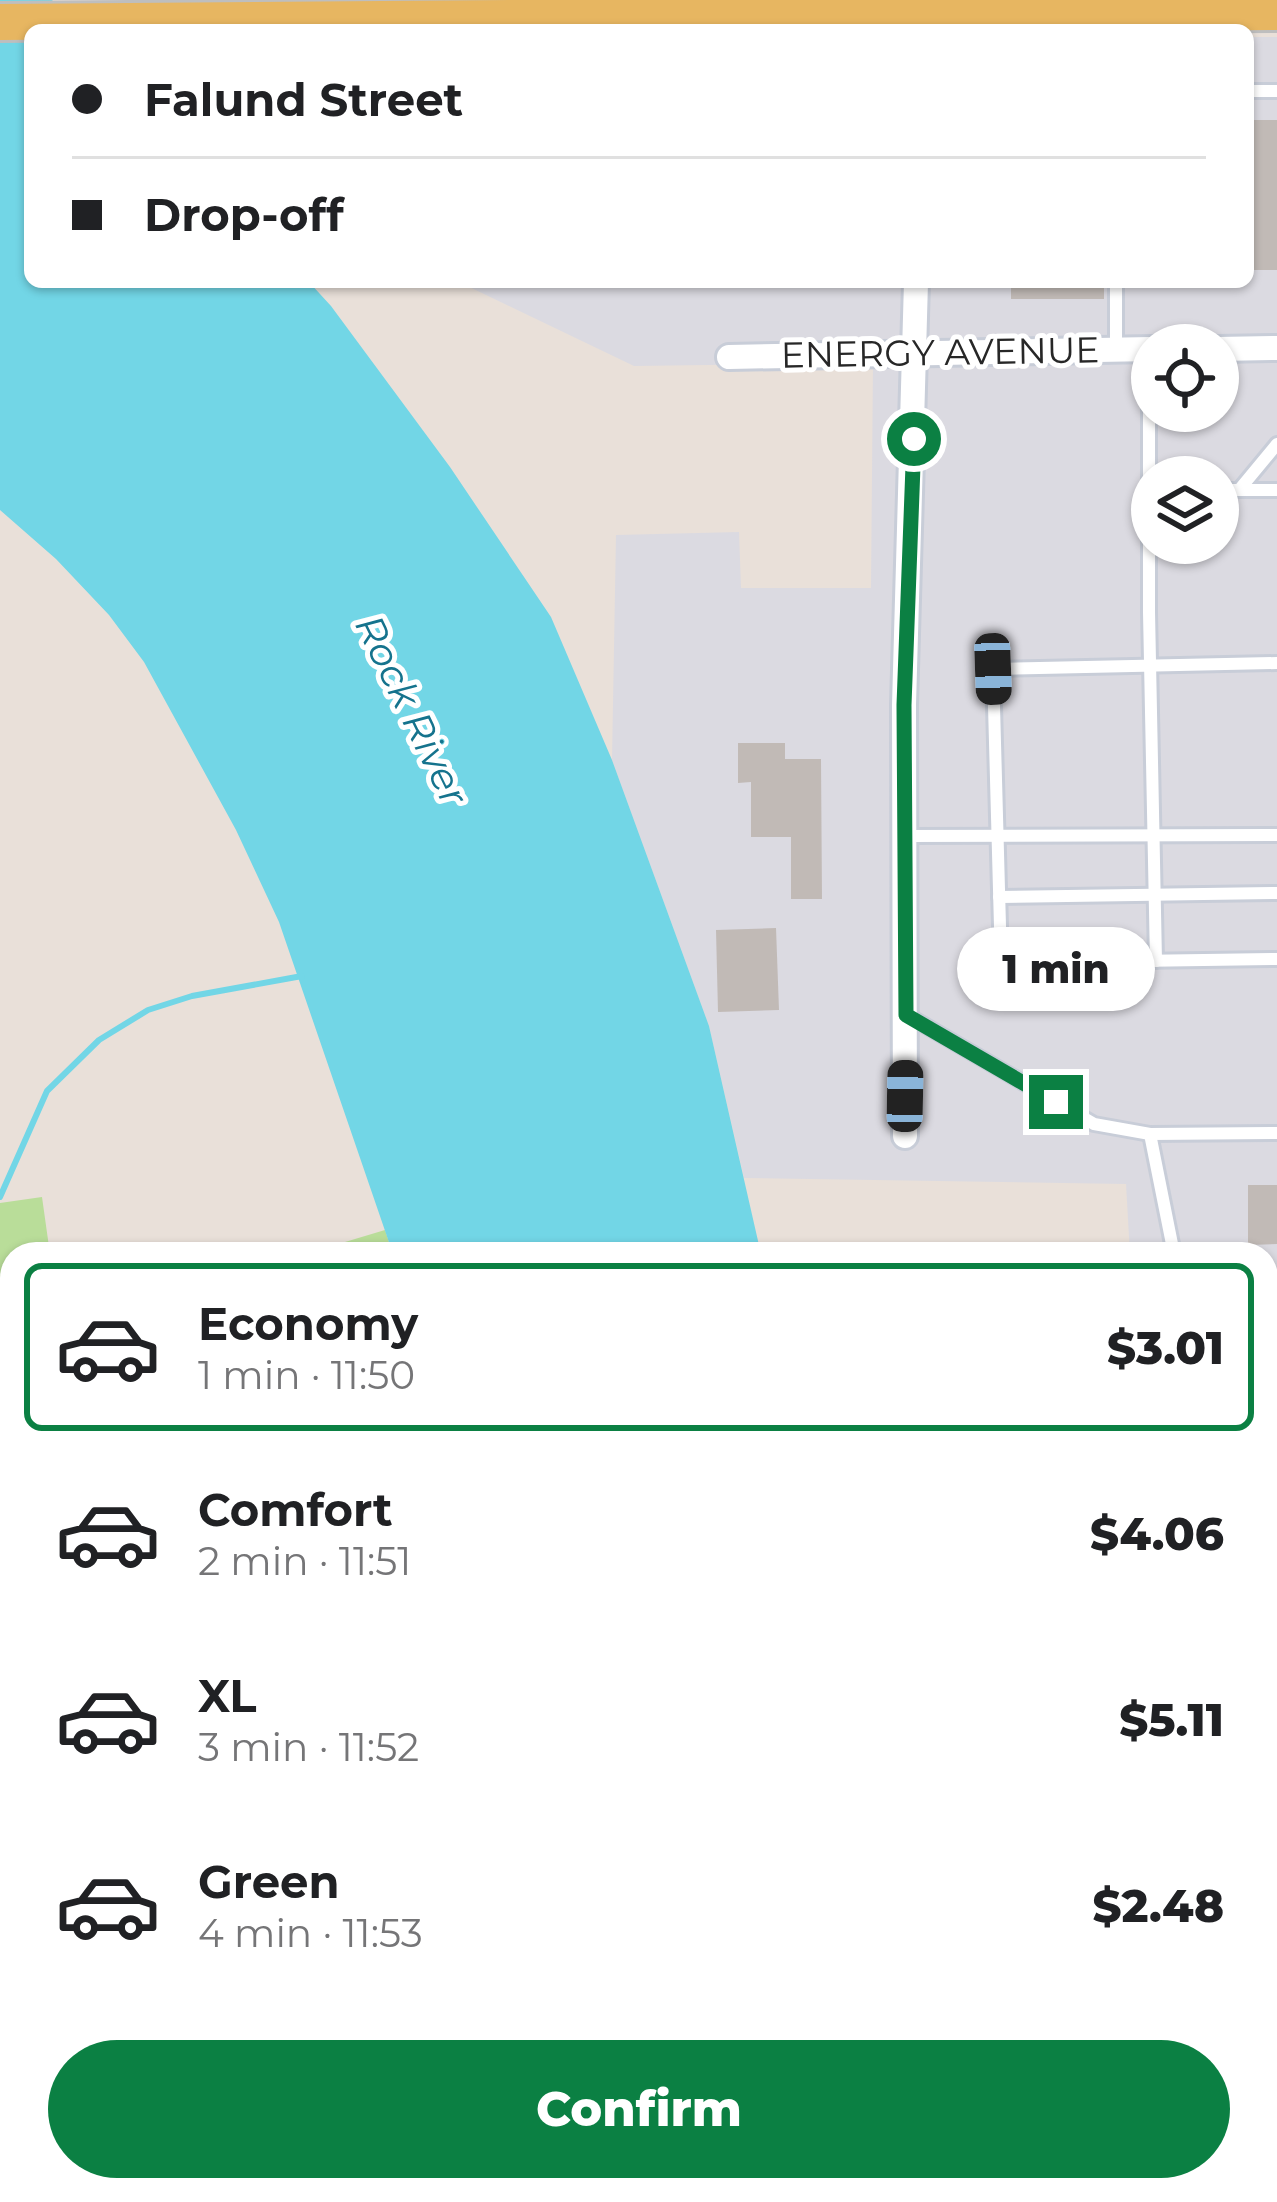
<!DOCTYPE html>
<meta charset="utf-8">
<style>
:root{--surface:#fff;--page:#f2f2f2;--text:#202124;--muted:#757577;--line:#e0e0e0;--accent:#0b8043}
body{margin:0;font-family:Montserrat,sans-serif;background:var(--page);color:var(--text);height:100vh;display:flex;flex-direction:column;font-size:45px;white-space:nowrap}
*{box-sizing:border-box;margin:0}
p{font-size:39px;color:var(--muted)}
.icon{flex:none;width:66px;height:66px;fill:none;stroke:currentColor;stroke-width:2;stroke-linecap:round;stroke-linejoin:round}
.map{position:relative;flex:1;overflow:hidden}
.drawer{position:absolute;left:0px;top:1242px;width:1278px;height:960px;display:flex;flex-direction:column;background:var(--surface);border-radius:36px 36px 0 0;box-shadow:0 3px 9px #0004}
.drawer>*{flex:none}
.guide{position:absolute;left:24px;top:24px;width:1230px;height:264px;border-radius:18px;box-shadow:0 3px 9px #0004;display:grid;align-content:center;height:264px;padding:0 48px;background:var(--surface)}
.controls{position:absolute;left:1131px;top:324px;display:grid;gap:24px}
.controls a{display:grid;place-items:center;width:108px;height:108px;border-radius:50%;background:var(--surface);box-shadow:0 3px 9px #0004;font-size:60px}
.end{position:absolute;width:54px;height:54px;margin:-27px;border:15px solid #0b8043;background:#fff;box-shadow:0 0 0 6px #fff}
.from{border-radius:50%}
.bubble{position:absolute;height:84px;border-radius:42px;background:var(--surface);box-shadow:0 3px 9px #0004;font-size:39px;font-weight:800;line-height:84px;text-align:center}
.car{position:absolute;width:36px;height:72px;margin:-36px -18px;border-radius:15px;box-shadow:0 0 9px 3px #0007;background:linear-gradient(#222 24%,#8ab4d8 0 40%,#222 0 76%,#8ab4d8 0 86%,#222 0)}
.guide b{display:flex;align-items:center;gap:42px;height:114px;font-size:45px}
.guide b+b{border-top:3px solid var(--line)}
.guide i{width:30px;height:30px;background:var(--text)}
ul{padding:21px 0 0;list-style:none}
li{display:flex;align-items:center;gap:36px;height:168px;margin:0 24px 18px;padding:0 24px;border:6px solid transparent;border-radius:18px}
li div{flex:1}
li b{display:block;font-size:45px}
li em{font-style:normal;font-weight:800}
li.current{border-color:var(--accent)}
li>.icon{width:108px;height:108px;stroke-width:1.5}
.action{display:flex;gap:24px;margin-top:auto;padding:24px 48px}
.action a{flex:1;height:138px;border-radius:72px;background:var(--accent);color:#fff;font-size:48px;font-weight:800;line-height:138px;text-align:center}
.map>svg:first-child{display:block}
</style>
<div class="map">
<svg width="1277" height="2202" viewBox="0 0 1277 2202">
<rect width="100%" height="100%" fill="#e9e0d9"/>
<!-- industrial -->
<path fill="#dbdae1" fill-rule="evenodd" d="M1248,37H1277V2145H1266V1254H1130L1126,1184L744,1178L709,1026L612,760L616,535L739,532L741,588H871L873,363L634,366L459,282H1248ZM1152,345H1218V411H1152ZM1152,477H1218V543H1152Z"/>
<!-- green -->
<g fill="#b9dd99">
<polygon points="42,1197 50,1254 12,1254 12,1889 0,1889 0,1203"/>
<polygon points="385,1230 393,1254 305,1254"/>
</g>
<!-- water -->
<g fill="#72d6e6">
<polygon points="0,0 52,0 78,30 30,30 30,282 309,282 331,306 450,467 551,617 612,760 709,1026 761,1254 393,1254 279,922 236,830 144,662 109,615 56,559 0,510"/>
<polygon points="110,2190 453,2190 441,2202 106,2202"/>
<polygon points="639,2190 827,2190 828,2202 639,2202"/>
</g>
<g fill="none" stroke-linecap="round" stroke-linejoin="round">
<!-- stream -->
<polyline stroke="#72d6e6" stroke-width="6" points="0,1197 47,1091 99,1040 148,1010 192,996 302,976"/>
</g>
<!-- building -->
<g fill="#c1bab6">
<rect x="1248" y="120" width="29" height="150"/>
<rect x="1011" y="282" width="93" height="17"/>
<polygon points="738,743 785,743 785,759 821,759 822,899 791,899 791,837 751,837 751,782 738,783"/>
<polygon points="776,928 779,1010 718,1012 716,930"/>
<polygon points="1248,1185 1277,1185 1277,1244 1248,1245"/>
</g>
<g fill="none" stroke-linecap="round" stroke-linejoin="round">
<defs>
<g id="lane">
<polyline points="1248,91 1277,91"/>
<polyline points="1116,282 1116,349"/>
<polyline points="1149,350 1149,612 1156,961"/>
<polyline points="1218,490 1277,490"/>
<polyline points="1239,490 1277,444"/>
<polyline points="1277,663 993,669 1001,963 1277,959"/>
<polyline points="905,836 1277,835"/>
<polyline points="999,897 1277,893"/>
<polyline points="907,1015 1094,1124 1150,1134 1277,1133"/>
<polyline points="1150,1134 1174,1254"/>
<polyline points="1266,1395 1277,1394"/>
<polyline points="1266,1525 1277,1524"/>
<polyline points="1266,1877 1277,1878"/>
</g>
<g id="street">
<polyline points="1218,349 1277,348"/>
<polyline points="729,357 1152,349"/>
<polyline points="905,1136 904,705 916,282"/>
<polyline points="0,2099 12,2096"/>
</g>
<polyline id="primary" points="0,22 1277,12"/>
</defs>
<!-- lane casing -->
<use href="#lane" stroke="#c8cdd8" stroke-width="18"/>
<!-- street casing -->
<use href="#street" stroke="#c8cdd8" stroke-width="30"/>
<!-- primary casing -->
<use href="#primary" stroke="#bebebe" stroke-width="42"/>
<!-- lane -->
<use href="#lane" stroke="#fff" stroke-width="12"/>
<!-- street -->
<use href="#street" stroke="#fff" stroke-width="24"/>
<!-- primary -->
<use href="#primary" stroke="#e7b661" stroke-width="36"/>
</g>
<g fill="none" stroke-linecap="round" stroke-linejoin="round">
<!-- route -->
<polyline stroke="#0b8043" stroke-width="15" points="914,439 904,705 906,1015 1056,1102"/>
</g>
<g text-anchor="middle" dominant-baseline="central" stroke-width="10" stroke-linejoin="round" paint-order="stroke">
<!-- street labels -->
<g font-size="36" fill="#272727" stroke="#fff">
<text transform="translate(940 352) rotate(-1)">ENERGY AVENUE</text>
</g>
<!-- water labels -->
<g font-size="39" font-style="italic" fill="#15738d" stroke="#fff">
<text transform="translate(412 710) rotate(64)">Rock River</text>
</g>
</g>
</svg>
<div class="controls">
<a><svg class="icon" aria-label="locate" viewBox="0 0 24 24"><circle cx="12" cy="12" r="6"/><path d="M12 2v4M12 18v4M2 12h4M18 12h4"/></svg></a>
<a><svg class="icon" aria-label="layers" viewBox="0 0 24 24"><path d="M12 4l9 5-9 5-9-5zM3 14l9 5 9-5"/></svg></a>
</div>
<i class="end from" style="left:914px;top:439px"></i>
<i class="end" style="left:1056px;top:1102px"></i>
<div class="bubble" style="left:957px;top:927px;width:198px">1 min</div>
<i class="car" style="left:993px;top:669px;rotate:178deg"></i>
<i class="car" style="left:905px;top:1096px;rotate:1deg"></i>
<div class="guide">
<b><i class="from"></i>Falund Street</b>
<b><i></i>Drop-off</b>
</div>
<section class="drawer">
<ul>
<li class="current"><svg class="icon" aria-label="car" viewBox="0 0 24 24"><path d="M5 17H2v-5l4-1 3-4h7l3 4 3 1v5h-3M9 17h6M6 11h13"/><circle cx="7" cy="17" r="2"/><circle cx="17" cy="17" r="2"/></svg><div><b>Economy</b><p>1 min · 11:50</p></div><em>$3.01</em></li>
<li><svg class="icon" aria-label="car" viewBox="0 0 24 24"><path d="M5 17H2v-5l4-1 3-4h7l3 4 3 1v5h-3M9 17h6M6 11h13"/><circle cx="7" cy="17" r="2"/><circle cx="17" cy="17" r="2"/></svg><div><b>Comfort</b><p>2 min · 11:51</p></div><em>$4.06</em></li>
<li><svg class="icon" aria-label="car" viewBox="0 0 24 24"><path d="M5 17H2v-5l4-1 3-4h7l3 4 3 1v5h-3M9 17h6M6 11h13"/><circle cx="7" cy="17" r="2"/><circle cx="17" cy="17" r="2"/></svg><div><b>XL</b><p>3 min · 11:52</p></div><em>$5.11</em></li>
<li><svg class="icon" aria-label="car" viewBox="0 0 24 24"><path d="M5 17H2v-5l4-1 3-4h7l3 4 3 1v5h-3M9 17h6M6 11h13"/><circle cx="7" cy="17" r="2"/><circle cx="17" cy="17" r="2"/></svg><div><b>Green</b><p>4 min · 11:53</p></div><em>$2.48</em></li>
</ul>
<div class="action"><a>Confirm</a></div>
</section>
</div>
